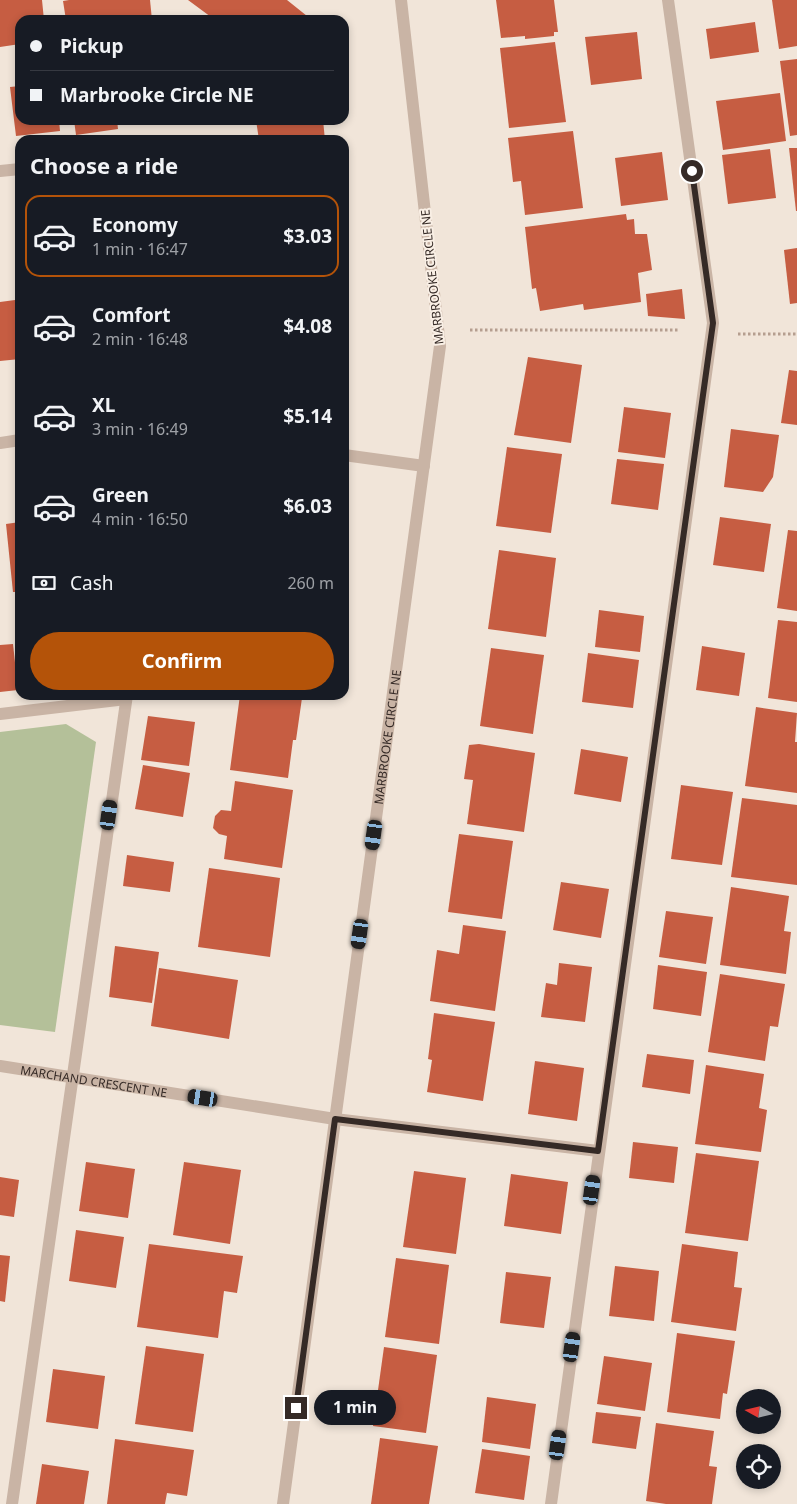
<!DOCTYPE html>
<meta charset="utf-8">
<style>
:root{--surface:#171b24;--page:#242831;--text:#f1f3f6;--muted:#9ea1a6;--line:#363941;--accent:#b45309}
body{margin:0;font-family:"Noto Sans",sans-serif;background:var(--page);color:var(--text);height:100vh;display:flex;flex-direction:column;font-size:19px;white-space:nowrap}
*{box-sizing:border-box;margin:0}
p{font-size:16px;color:var(--muted)}
.icon{flex:none;width:28px;height:28px;fill:none;stroke:currentColor;stroke-width:2;stroke-linecap:round;stroke-linejoin:round}
.map{position:relative;flex:1;overflow:hidden}
.details{position:absolute;left:15px;top:135px;width:334px;height:565px;display:flex;flex-direction:column;background:var(--surface);border-radius:15px;box-shadow:0 2px 8px #0003}
.details>*{flex:none}
.guide{position:absolute;left:15px;top:15px;width:334px;height:110px;border-radius:15px;box-shadow:0 2px 8px #0003;display:grid;align-content:center;height:110px;padding:0 15px;background:var(--surface)}
.needle{width:32px;rotate:278deg}
.tools{position:absolute;left:736px;top:1389px;display:grid;gap:10px}
.tools a{display:grid;place-items:center;width:45px;height:45px;border-radius:50%;background:var(--surface);box-shadow:0 2px 8px #0003;font-size:25px}
.end{position:absolute;width:22px;height:22px;margin:-11px;border:6px solid #352a26;background:#fff;box-shadow:0 0 0 2px #fff}
.from{border-radius:50%}
.bubble{position:absolute;height:35px;border-radius:18px;background:var(--surface);box-shadow:0 2px 8px #0003;font-size:16px;font-weight:700;line-height:35px;text-align:center}
.car{position:absolute;width:15px;height:30px;margin:-15px -8px;border-radius:6px;box-shadow:0 0 4px 1px #0007;background:linear-gradient(#222 24%,#8ab4d8 0 40%,#222 0 76%,#8ab4d8 0 86%,#222 0)}
.guide b{display:flex;align-items:center;gap:18px;height:48px;font-size:19px}
.guide b+b{border-top:1px solid var(--line)}
.guide i{width:12px;height:12px;background:var(--text)}
ul{padding:0;list-style:none}
li{display:flex;align-items:center;gap:15px;height:82px;margin:0 10px 8px;padding:0 5px;border:2px solid transparent;border-radius:15px}
li div{flex:1}
li b{display:block;font-size:19px}
li em{font-style:normal;font-weight:700}
li.current{border-color:var(--accent)}
li>.icon{width:45px;height:45px;stroke-width:1.5}
h2{padding:0 15px;font-size:22px;line-height:60px}
.pay{display:flex;align-items:center;gap:12px;height:55px;padding:0 15px;font-size:19px}
.pay p{margin-inline-start:auto}
.cta{display:flex;gap:10px;margin-top:auto;padding:10px 15px}
.cta a{flex:1;height:58px;border-radius:30px;background:var(--accent);color:#fff;font-size:20px;font-weight:700;line-height:58px;text-align:center}
.map>svg:first-child{display:block}
</style>
<div class="map">
<svg width="797" height="1504" viewBox="0 0 797 1504">
<rect width="100%" height="100%" fill="#f1e5d9"/>
<!-- green -->
<polygon fill="#b4c099" points="66,724 96,742 55,1032 0,1025 0,732"/>
<!-- building -->
<g fill="#c65d42">
<polygon points="0,0 42,0 44,20 20,20 20,44 0,47"/>
<polygon points="69,0 150,0 152,20 66,20 63,1"/>
<polygon points="188,0 287,0 307,16 304,20 208,20 211,17"/>
<polygon points="496,0 554,0 558,32 554,32 554,36 525,39 525,36 501,38"/>
<polygon points="772,0 797,0 797,46 779,49"/>
<polygon points="755,22 759,52 710,59 706,29"/>
<polygon points="637,32 642,79 591,85 585,37"/>
<polygon points="555,42 566,122 509,128 500,48"/>
<polygon points="797,59 797,135 790,136 780,61"/>
<polygon points="20,86 20,120 59,120 60,131 16,136 10,87"/>
<polygon points="780,93 786,141 723,150 716,101"/>
<polygon points="74,120 117,120 118,129 76,135"/>
<polygon points="256,120 323,120 325,140 259,140"/>
<polygon points="573,131 583,208 525,215 521,181 513,182 508,138"/>
<polygon points="789,148 797,148 797,211 796,211"/>
<polygon points="770,149 776,198 728,204 722,155"/>
<polygon points="662,152 668,200 621,206 615,158"/>
<polygon points="626,214 627,220 634,219 635,234 647,234 652,270 638,273 641,302 584,310 583,304 540,311 536,288 532,289 525,227"/>
<polygon points="797,248 797,303 790,304 784,250"/>
<polygon points="682,289 685,319 648,316 646,294"/>
<polygon points="15,300 20,359 0,361 0,302"/>
<polygon points="528,357 582,365 571,443 514,435"/>
<polygon points="789,370 797,371 797,425 781,423"/>
<polygon points="624,407 671,413 665,458 618,452"/>
<polygon points="731,429 779,435 773,477 763,492 724,487"/>
<polygon points="507,447 562,454 551,533 496,526"/>
<polygon points="617,459 664,464 658,510 611,504"/>
<polygon points="720,517 771,524 764,572 713,565"/>
<polygon points="20,522 20,592 13,592 6,524"/>
<polygon points="788,530 797,531 797,611 777,608"/>
<polygon points="499,550 556,558 546,637 488,629"/>
<polygon points="599,610 644,616 640,652 595,647"/>
<polygon points="778,620 797,622 797,702 768,698"/>
<polygon points="13,644 18,690 0,692 0,645"/>
<polygon points="20,646 20,674 19,674 16,647"/>
<polygon points="702,646 745,653 739,696 696,690"/>
<polygon points="491,648 544,655 533,734 480,726"/>
<polygon points="588,653 639,660 633,708 582,702"/>
<polygon points="240,695 275,695 302,698 296,740 293,740 288,778 230,770"/>
<polygon points="756,707 797,713 795,742 797,742 797,793 745,786"/>
<polygon points="148,716 195,722 189,766 141,760"/>
<polygon points="479,744 535,753 524,832 467,824 473,780 464,779 469,745"/>
<polygon points="581,749 628,757 621,802 574,794"/>
<polygon points="143,765 190,773 183,817 135,809"/>
<polygon points="235,781 293,790 282,868 224,859 227,836 219,834 213,828 215,816 221,810 231,811"/>
<polygon points="681,785 733,792 722,865 671,859"/>
<polygon points="742,798 797,805 797,885 731,877"/>
<polygon points="459,834 513,841 502,919 448,912"/>
<polygon points="127,855 174,862 170,892 123,886"/>
<polygon points="209,868 280,878 270,957 198,947"/>
<polygon points="561,882 609,889 601,938 553,930"/>
<polygon points="731,887 789,896 784,931 791,932 786,974 720,965"/>
<polygon points="666,911 713,917 706,964 659,957"/>
<polygon points="463,925 506,931 495,1011 430,1001 437,950 459,954"/>
<polygon points="115,946 159,952 152,1003 109,997"/>
<polygon points="559,963 592,967 585,1022 541,1017 546,983 557,985"/>
<polygon points="658,965 707,972 701,1016 653,1009"/>
<polygon points="159,968 238,980 229,1039 151,1026"/>
<polygon points="720,974 785,984 778,1027 770,1026 765,1061 708,1052"/>
<polygon points="434,1013 495,1022 483,1101 427,1092 432,1060 428,1059"/>
<polygon points="647,1054 694,1060 690,1094 642,1087"/>
<polygon points="535,1061 584,1068 577,1121 528,1114"/>
<polygon points="706,1065 764,1074 759,1108 767,1110 761,1152 695,1144"/>
<polygon points="633,1142 678,1147 674,1183 629,1178"/>
<polygon points="696,1153 759,1161 748,1241 685,1233"/>
<polygon points="86,1162 135,1169 128,1218 79,1211"/>
<polygon points="184,1162 241,1170 230,1244 173,1235"/>
<polygon points="414,1171 466,1178 456,1254 403,1247"/>
<polygon points="511,1174 568,1182 561,1234 504,1226"/>
<polygon points="0,1177 19,1180 14,1217 0,1215"/>
<polygon points="76,1230 124,1237 116,1288 69,1281"/>
<polygon points="149,1244 243,1256 237,1293 224,1291 218,1338 137,1327"/>
<polygon points="682,1244 738,1252 734,1287 742,1288 736,1331 671,1322"/>
<polygon points="0,1255 10,1256 5,1302 0,1301"/>
<polygon points="396,1258 449,1265 439,1344 385,1337"/>
<polygon points="615,1266 659,1271 654,1321 609,1316"/>
<polygon points="506,1272 551,1277 544,1328 500,1323"/>
<polygon points="677,1333 735,1341 727,1394 723,1393 720,1419 667,1412"/>
<polygon points="146,1346 204,1354 193,1432 135,1424"/>
<polygon points="384,1347 437,1355 426,1433 373,1426"/>
<polygon points="604,1356 652,1363 645,1411 597,1404"/>
<polygon points="53,1369 105,1376 98,1429 46,1422"/>
<polygon points="487,1397 536,1404 530,1449 482,1442"/>
<polygon points="596,1412 641,1417 636,1449 592,1443"/>
<polygon points="656,1423 714,1431 709,1466 717,1467 712,1504 666,1504 646,1501"/>
<polygon points="380,1438 438,1446 429,1504 371,1504"/>
<polygon points="115,1439 194,1450 187,1496 167,1493 165,1504 107,1504"/>
<polygon points="482,1449 530,1456 524,1500 475,1493"/>
<polygon points="42,1464 89,1471 84,1504 36,1504"/>
</g>
<g fill="none" stroke-linecap="round" stroke-linejoin="round">
<!-- path -->
<g stroke="#b59e8f" stroke-width="3" stroke-dasharray="2.5 2.5" stroke-linecap="butt">
<polyline points="470,330 678,330"/>
<polyline points="738,334 797,334"/>
</g>
<!-- lane -->
<g stroke="#c9b4a5" stroke-width="12">
<polyline points="0,171 20,169"/>
<polyline points="0,714 126,699"/>
<polyline points="335,1119 598,1151"/>
<polyline points="12,1504 127,695"/>
<polyline points="551,1504 713,323 668,0"/>
</g>
<!-- street -->
<g stroke="#c9b4a5" stroke-width="12">
<polyline points="0,443 20,440"/>
<polyline points="344,455 424,466"/>
<path id="s1" d="M0,1066L335,1119"/>
<path id="s2" d="M283,1504L440,346L401,0"/>
</g>
</g>
<g fill="none" stroke-linecap="round" stroke-linejoin="round">
<!-- route -->
<polyline stroke="#352a26" stroke-width="6" points="296,1408 335,1119 598,1151 713,323 692,171"/>
</g>
<g text-anchor="middle" dominant-baseline="central" stroke-width="4" stroke-linejoin="round" paint-order="stroke">
<!-- street labels -->
<g font-size="12" fill="#352a26" stroke="#f9efe5">
<text transform="translate(432 277) rotate(-96)">MARBROOKE CIRCLE NE</text>
<text stroke="none"><textPath href="#s2" startOffset="774">MARBROOKE CIRCLE NE</textPath></text>
<text stroke="none"><textPath href="#s1" startOffset="95">MARCHAND CRESCENT NE</textPath></text>
</g>
</g>
</svg>
<div class="tools">
<a><svg class="needle" viewBox="-14 -14 28 28"><path d="M0-13l5 13h-10z" fill="#e53935"/><path d="M0 13l5-13h-10z" fill="#9ea1a6"/></svg></a>
<a><svg class="icon" aria-label="locate" viewBox="0 0 24 24"><circle cx="12" cy="12" r="6"/><path d="M12 2v4M12 18v4M2 12h4M18 12h4"/></svg></a>
</div>
<i class="end from" style="left:692px;top:171px"></i>
<i class="end" style="left:296px;top:1408px"></i>
<div class="bubble" style="left:314px;top:1390px;width:82px">1 min</div>
<i class="car" style="left:109px;top:815px;rotate:8deg"></i>
<i class="car" style="left:374px;top:835px;rotate:188deg"></i>
<i class="car" style="left:360px;top:934px;rotate:188deg"></i>
<i class="car" style="left:203px;top:1098px;rotate:279deg"></i>
<i class="car" style="left:592px;top:1190px;rotate:8deg"></i>
<i class="car" style="left:572px;top:1347px;rotate:8deg"></i>
<i class="car" style="left:558px;top:1445px;rotate:8deg"></i>
<div class="guide">
<b><i class="from"></i>Pickup</b>
<b><i></i>Marbrooke Circle NE</b>
</div>
<section class="details">
<h2>Choose a ride</h2>
<ul>
<li class="current"><svg class="icon" aria-label="car" viewBox="0 0 24 24"><path d="M5 17H2v-5l4-1 3-4h7l3 4 3 1v5h-3M9 17h6M6 11h13"/><circle cx="7" cy="17" r="2"/><circle cx="17" cy="17" r="2"/></svg><div><b>Economy</b><p>1 min · 16:47</p></div><em>$3.03</em></li>
<li><svg class="icon" aria-label="car" viewBox="0 0 24 24"><path d="M5 17H2v-5l4-1 3-4h7l3 4 3 1v5h-3M9 17h6M6 11h13"/><circle cx="7" cy="17" r="2"/><circle cx="17" cy="17" r="2"/></svg><div><b>Comfort</b><p>2 min · 16:48</p></div><em>$4.08</em></li>
<li><svg class="icon" aria-label="car" viewBox="0 0 24 24"><path d="M5 17H2v-5l4-1 3-4h7l3 4 3 1v5h-3M9 17h6M6 11h13"/><circle cx="7" cy="17" r="2"/><circle cx="17" cy="17" r="2"/></svg><div><b>XL</b><p>3 min · 16:49</p></div><em>$5.14</em></li>
<li><svg class="icon" aria-label="car" viewBox="0 0 24 24"><path d="M5 17H2v-5l4-1 3-4h7l3 4 3 1v5h-3M9 17h6M6 11h13"/><circle cx="7" cy="17" r="2"/><circle cx="17" cy="17" r="2"/></svg><div><b>Green</b><p>4 min · 16:50</p></div><em>$6.03</em></li>
</ul>
<div class="pay"><svg class="icon" aria-label="cash" viewBox="0 0 24 24"><path d="M3 7h18v10H3z"/><circle cx="12" cy="12" r="2"/></svg>Cash<p>260 m</p></div>
<div class="cta"><a>Confirm</a></div>
</section>
</div>
